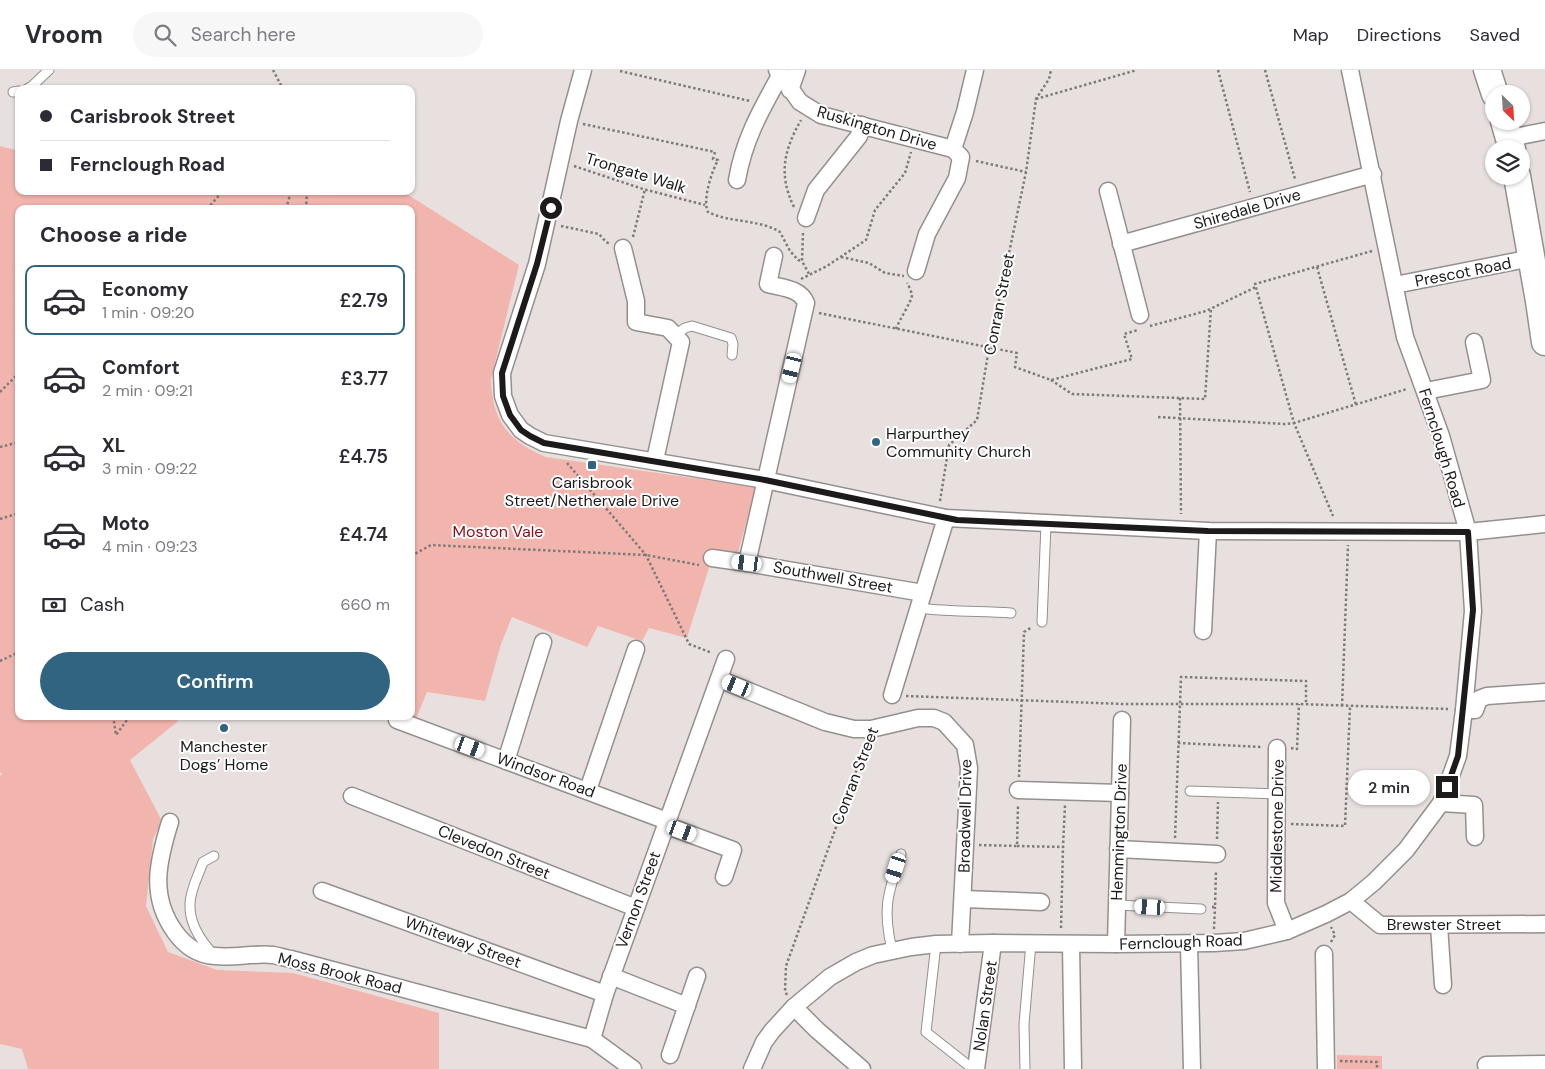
<!DOCTYPE html>
<meta charset="utf-8">
<style>
:root{--surface:#fff;--page:#f7f7f7;--text:#2b2b33;--muted:#7c7c81;--line:#e1e1e2;--accent:#306481}
body{margin:0;font-family:"DM Sans",sans-serif;background:var(--page);color:var(--text);height:100vh;display:flex;flex-direction:column;font-size:19px;white-space:nowrap}
*{box-sizing:border-box;margin:0}
p{font-size:16px;color:var(--muted)}
.icon{flex:none;width:28px;height:28px;fill:none;stroke:currentColor;stroke-width:2;stroke-linecap:round;stroke-linejoin:round}
.map{position:relative;flex:1;overflow:hidden}
.side{position:absolute;left:15px;top:135px;width:400px;height:515px;display:flex;flex-direction:column;background:var(--surface);border-radius:10px;box-shadow:0 1px 4px #0004}
.side>*{flex:none}
.guide{position:absolute;left:15px;top:15px;width:400px;height:110px;border-radius:10px;box-shadow:0 1px 4px #0004;display:grid;align-content:center;height:110px;padding:0 25px;background:var(--surface)}
.needle{width:32px;rotate:155deg}
.tools{position:absolute;left:1485px;top:15px;display:grid;gap:10px}
.tools a{display:grid;place-items:center;width:45px;height:45px;border-radius:50%;background:var(--surface);box-shadow:0 1px 4px #0004;font-size:25px}
.end{position:absolute;width:22px;height:22px;margin:-11px;border:6px solid #1c1a1a;background:#fff;box-shadow:0 0 0 2px #fff}
.from{border-radius:50%}
.bubble{position:absolute;height:35px;border-radius:18px;background:var(--surface);box-shadow:0 1px 4px #0004;font-size:16px;font-weight:600;line-height:35px;text-align:center}
.car{position:absolute;width:15px;height:30px;margin:-15px -8px;border-radius:6px;box-shadow:0 0 4px 1px #0007;background:linear-gradient(#fff 24%,#345 0 40%,#fff 0 76%,#345 0 86%,#fff 0)}
.guide b{display:flex;align-items:center;gap:18px;height:48px;font-size:19px}
.guide b+b{border-top:1px solid var(--line)}
.guide i{width:12px;height:12px;background:var(--text)}
ul{padding:0;list-style:none}
li{display:flex;align-items:center;gap:15px;height:70px;margin:0 10px 8px;padding:0 15px;border:2px solid transparent;border-radius:10px}
li div{flex:1}
li b{display:block;font-size:19px}
li em{font-style:normal;font-weight:600}
li.selected{border-color:var(--accent)}
li>.icon{width:45px;height:45px;stroke-width:1.5}
h2{padding:0 25px;font-size:22px;line-height:60px}
.pay{display:flex;align-items:center;gap:12px;height:55px;padding:0 25px;font-size:19px}
.pay p{margin-inline-start:auto}
.primary-button{display:flex;gap:10px;margin-top:auto;padding:10px 25px}
.primary-button a{flex:1;height:58px;border-radius:30px;background:var(--accent);color:#fff;font-size:20px;font-weight:600;line-height:58px;text-align:center}
header{display:flex;align-items:center;gap:30px;box-sizing:border-box;height:70px;padding:0 25px;background:var(--surface);border-bottom:1px solid var(--line)}
header strong{font-size:24px}
nav{display:flex;gap:28px;margin-inline-start:auto;font-size:18px}
.search{width:350px;height:45px;background:var(--page);display:flex;align-items:center;gap:12px;box-sizing:border-box;padding:0 18px;border-radius:28px;color:var(--muted);font-size:19px}
.map>svg:first-child{display:block}
</style>
<header>
<strong>Vroom</strong>
<div class="search"><svg class="icon" aria-label="search" viewBox="0 0 24 24"><circle cx="10" cy="10" r="6"/><path d="M15 15l6 6"/></svg>Search here</div>
<nav><a>Map</a><a>Directions</a><a>Saved</a></nav>
</header>
<div class="map">
<svg width="1545" height="999" viewBox="0 0 1545 999">
<rect width="100%" height="100%" fill="#e7e0df"/>
<!-- green -->
<g fill="#f2b5ae">
<path d="M0,76L19,81V121H402L519,195L491,309C492,351 508,371 546,387L756,417L737,486L716,479L713,485L687,568L649,558L642,571L598,556L587,577L512,547L501,574L485,631L427,622L414,654L397,646H411V139H19V646H181L176,653L130,690L162,751L153,769L146,836L168,882L217,900L293,903L439,943V999H28L22,979L0,974V706L2,704L0,702Z"/>
<polygon points="1337,985 1382,986 1382,999 1337,999"/>
</g>
<g fill="none" stroke-linecap="round" stroke-linejoin="round">
<defs>
<g id="lane">
<polyline points="27,19 32,16 49,0"/>
<polyline points="13,22 19,21"/>
<polyline points="675,265 685,258 692,256 731,268 733,274 732,285"/>
<path d="M919,538C950,542 981,541 1011,543"/>
<polyline points="1042,552 1046,454"/>
<polyline points="1190,721 1277,724"/>
<polyline points="1116,835 1201,839"/>
<polyline points="936,874 926,962 973,999"/>
<path d="M892,880C882,838 888,823 901,784"/>
<path d="M213,884C201,871 189,853 190,834C190,820 199,804 203,792L214,786"/>
<polyline points="1025,999 1024,954 1031,873"/>
</g>
<g id="street">
<polyline points="583,0 569,51 537,194 502,303 503,326 510,345 521,360 530,366 544,373 765,410 946,448 1208,461 1468,462 1545,454"/>
<polyline points="777,0 800,32 821,45 953,79 961,87 957,108 927,164 916,201"/>
<polyline points="790,20 797,0"/>
<polyline points="1510,68 1545,61"/>
<polyline points="953,79 965,42 975,0"/>
<path d="M737,110C744,69 761,40 781,4"/>
<polyline points="1108,121 1140,245"/>
<polyline points="806,148 816,120 859,66 862,55"/>
<polyline points="1121,174 1373,104"/>
<polyline points="623,178 636,231 636,252 668,258 681,272 655,390"/>
<polyline points="1395,215 1532,188"/>
<polyline points="1426,321 1482,310 1474,272"/>
<polyline points="712,488 747,493 923,523"/>
<path d="M747,493L806,233C800,218 782,218 768,214L774,186"/>
<polyline points="1203,561 1208,461"/>
<polyline points="719,609 825,652 854,659 871,659 918,648 934,648 944,652 965,675 969,698 960,874"/>
<polyline points="892,625 946,448"/>
<polyline points="1464,640 1475,640 1479,629 1487,626 1545,622"/>
<polyline points="397,650 667,751"/>
<polyline points="1277,678 1276,833 1287,861"/>
<polyline points="506,691 543,572"/>
<polyline points="588,720 636,579"/>
<polyline points="1018,720 1120,723"/>
<polyline points="352,726 636,838"/>
<polyline points="1441,733 1474,735 1475,767"/>
<path d="M170,752C158,791 149,826 175,862C185,876 197,885 215,886C234,888 255,883 273,885C279,886 285,888 291,889L592,969"/>
<polyline points="665,755 733,780 724,807"/>
<polyline points="1118,779 1217,784"/>
<polyline points="322,821 605,924"/>
<polyline points="963,829 1041,832"/>
<polyline points="1351,831 1380,855 1545,854"/>
<polyline points="1439,855 1443,915"/>
<polyline points="1071,874 1073,999"/>
<polyline points="1116,874 1122,650"/>
<polyline points="1189,874 1192,999"/>
<polyline points="1324,884 1326,999"/>
<polyline points="611,906 687,936"/>
<polyline points="794,937 817,960 862,999"/>
<polyline points="670,985 697,906"/>
<polyline points="1486,995 1545,994"/>
<polyline points="633,999 592,969 605,924 726,589"/>
<polyline points="752,999 764,972 772,961 794,937 830,907 856,892 873,885 911,877 936,874 993,873 1116,874 1214,873 1244,871 1287,861 1326,844 1351,831 1374,812 1406,780 1441,733 1458,686 1464,640 1473,541 1468,462 1441,366 1405,267 1350,0"/>
<polyline points="976,999 993,873"/>
</g>
<g id="primary">
<polyline points="1487,0 1495,24"/>
<polyline points="1504,51 1512,79"/>
<polyline points="1517,106 1539,231 1545,272"/>
</g>
</defs>
<!-- lane casing -->
<use href="#lane" stroke="#958f8e" stroke-width="11"/>
<!-- street casing -->
<use href="#street" stroke="#958f8e" stroke-width="19"/>
<!-- primary casing -->
<use href="#primary" stroke="#958f8e" stroke-width="29"/>
<!-- path -->
<g stroke="#7f7a7a" stroke-width="2.5" stroke-dasharray="2.5 2.5" stroke-linecap="butt">
<polyline points="273,0 283,19"/>
<polyline points="1218,0 1250,122"/>
<polyline points="1265,0 1295,109"/>
<polyline points="620,1 750,31"/>
<polyline points="1036,29 1137,0"/>
<path d="M583,54L715,82L713,89L718,90C712,101 702,130 708,142C730,153 759,149 780,162L790,181L798,190L802,191"/>
<polyline points="976,91 1026,102"/>
<polyline points="574,96 643,119 705,135"/>
<path d="M794,137C778,104 784,80 801,50"/>
<polyline points="207,139 223,121"/>
<polyline points="286,139 291,121"/>
<polyline points="306,139 307,121"/>
<polyline points="561,156 599,164 606,172 610,174"/>
<polyline points="803,163 802,191 809,204"/>
<polyline points="633,167 645,119"/>
<polyline points="1372,181 1255,214 1294,353 1407,319"/>
<polyline points="841,187 869,193 885,203 904,206"/>
<polyline points="1317,197 1356,335"/>
<polyline points="801,209 827,196 866,170 875,140 905,103 911,82"/>
<polyline points="819,243 1017,283 1015,297 1051,310 1132,289 1124,264 1138,260"/>
<polyline points="1150,256 1206,241 1256,217"/>
<path d="M896,259C899,250 912,231 912,225C911,221 909,216 907,213"/>
<polyline points="1051,310 1072,324 1205,329 1211,238"/>
<polyline points="0,322 19,303"/>
<polyline points="1180,328 1181,444"/>
<polyline points="1158,347 1285,354 1294,353 1333,446"/>
<polyline points="0,377 19,372"/>
<polyline points="567,393 646,485 689,574 712,583"/>
<polyline points="940,431 949,375 977,350 989,278 1026,102 1036,29 1049,9 1051,0"/>
<polyline points="0,449 19,443"/>
<polyline points="411,486 431,475 646,485 699,495"/>
<polyline points="0,591 19,582"/>
<polyline points="906,626 1124,634 1299,634 1448,639"/>
<polyline points="1342,636 1348,475"/>
<polyline points="113,646 116,665 130,646"/>
<polyline points="1178,673 1263,677"/>
<polyline points="1291,678 1297,679 1299,634"/>
<polyline points="1019,707 1024,562 1032,557"/>
<polyline points="1291,754 1345,756 1350,636"/>
<polyline points="1175,768 1181,607 1306,611 1306,634"/>
<polyline points="1217,769 1218,732"/>
<polyline points="979,775 1017,776 1018,735"/>
<polyline points="1017,776 1063,777 1065,735"/>
<polyline points="1212,837 1215,837 1216,800"/>
<polyline points="1061,858 1063,777"/>
<polyline points="1214,859 1215,837"/>
<polyline points="1331,872 1335,865 1331,857"/>
<polyline points="787,925 785,921 786,896 866,674"/>
<polyline points="1340,991 1377,992 1377,999"/>
</g>
<!-- lane -->
<use href="#lane" stroke="#fff" stroke-width="9"/>
<!-- street -->
<use href="#street" stroke="#fff" stroke-width="16"/>
<!-- primary -->
<use href="#primary" stroke="#fff" stroke-width="26"/>
</g>
<g fill="none" stroke-linecap="round" stroke-linejoin="round">
<!-- route -->
<polyline stroke="#1c1a1a" stroke-width="6" points="551,138 537,194 502,303 503,326 510,345 521,360 530,366 544,373 765,410 957,450 1208,461 1468,462 1473,540 1458,686 1447,717"/>
</g>
<!-- markers -->
<g fill="#306481" stroke="#fff" stroke-width="2">
<circle cx="876" cy="372" r="5"/>
<rect x="587" y="390" width="10" height="10" rx="2.5"/>
<circle cx="224" cy="658" r="5"/>
</g>
<g text-anchor="middle" dominant-baseline="central" stroke-width="4" stroke-linejoin="round" paint-order="stroke">
<!-- street labels -->
<g font-size="16" fill="#1c1a1a" stroke="#fff">
<text transform="translate(877 58) rotate(16)">Ruskington Drive</text>
<text transform="translate(636 103) rotate(17)">Trongate Walk</text>
<text transform="translate(1247 139) rotate(-16)">Shiredale Drive</text>
<text transform="translate(1463 202) rotate(-11)">Prescot Road</text>
<text transform="translate(999 234) rotate(-79)">Conran Street</text>
<text transform="translate(1442 378) rotate(73)">Fernclough Road</text>
<text transform="translate(833 507) rotate(10)">Southwell Street</text>
<text transform="translate(546 705) rotate(20)">Windsor Road</text>
<text transform="translate(855 706) rotate(-69)">Conran Street</text>
<text transform="translate(965 746) rotate(-89)">Broadwell Drive</text>
<text transform="translate(1277 756) rotate(-89)">Middlestone Drive</text>
<text transform="translate(1119 762) rotate(-88)">Hemmington Drive</text>
<text transform="translate(494 782) rotate(22)">Clevedon Street</text>
<text transform="translate(638 830) rotate(-70)">Vernon Street</text>
<text x="1444" y="854">Brewster Street</text>
<text transform="translate(463 872) rotate(20)">Whiteway Street</text>
<text transform="translate(1181 872) rotate(-2)">Fernclough Road</text>
<text transform="translate(340 903) rotate(14)">Moss Brook Road</text>
<text transform="translate(985 936) rotate(-82)">Nolan Street</text>
</g>
<!-- poi labels -->
<g font-size="16" fill="#1c1a1a" stroke="#fff">
<text x="886" y="363" text-anchor="start">Harpurthey<tspan x="886" dy="18">Community Church</tspan></text>
<text x="592" y="412">Carisbrook<tspan x="592" dy="18">Street/Nethervale Drive</tspan></text>
<text x="224" y="676">Manchester<tspan x="224" dy="18">Dogs’ Home</tspan></text>
</g>
<!-- park labels -->
<g font-size="16" fill="#8b0c16" stroke="#fff">
<text x="498" y="461">Moston Vale</text>
</g>
</g>
</svg>
<div class="tools">
<a><svg class="needle" viewBox="-14 -14 28 28"><path d="M0-13l5 13h-10z" fill="#e53935"/><path d="M0 13l5-13h-10z" fill="#7c7c81"/></svg></a>
<a><svg class="icon" aria-label="layers" viewBox="0 0 24 24"><path d="M12 4l9 5-9 5-9-5zM3 14l9 5 9-5"/></svg></a>
</div>
<i class="end from" style="left:551px;top:138px"></i>
<i class="end" style="left:1447px;top:717px"></i>
<div class="bubble" style="left:1348px;top:700px;width:82px">2 min</div>
<i class="car" style="left:792px;top:298px;rotate:194deg"></i>
<i class="car" style="left:747px;top:493px;rotate:277deg"></i>
<i class="car" style="left:737px;top:616px;rotate:292deg"></i>
<i class="car" style="left:470px;top:677px;rotate:110deg"></i>
<i class="car" style="left:682px;top:761px;rotate:110deg"></i>
<i class="car" style="left:896px;top:798px;rotate:198deg"></i>
<i class="car" style="left:1150px;top:837px;rotate:273deg"></i>
<div class="guide">
<b><i class="from"></i>Carisbrook Street</b>
<b><i></i>Fernclough Road</b>
</div>
<section class="side">
<h2>Choose a ride</h2>
<ul>
<li class="selected"><svg class="icon" aria-label="car" viewBox="0 0 24 24"><path d="M5 17H2v-5l4-1 3-4h7l3 4 3 1v5h-3M9 17h6M6 11h13"/><circle cx="7" cy="17" r="2"/><circle cx="17" cy="17" r="2"/></svg><div><b>Economy</b><p>1 min · 09:20</p></div><em>£2.79</em></li>
<li><svg class="icon" aria-label="car" viewBox="0 0 24 24"><path d="M5 17H2v-5l4-1 3-4h7l3 4 3 1v5h-3M9 17h6M6 11h13"/><circle cx="7" cy="17" r="2"/><circle cx="17" cy="17" r="2"/></svg><div><b>Comfort</b><p>2 min · 09:21</p></div><em>£3.77</em></li>
<li><svg class="icon" aria-label="car" viewBox="0 0 24 24"><path d="M5 17H2v-5l4-1 3-4h7l3 4 3 1v5h-3M9 17h6M6 11h13"/><circle cx="7" cy="17" r="2"/><circle cx="17" cy="17" r="2"/></svg><div><b>XL</b><p>3 min · 09:22</p></div><em>£4.75</em></li>
<li><svg class="icon" aria-label="car" viewBox="0 0 24 24"><path d="M5 17H2v-5l4-1 3-4h7l3 4 3 1v5h-3M9 17h6M6 11h13"/><circle cx="7" cy="17" r="2"/><circle cx="17" cy="17" r="2"/></svg><div><b>Moto</b><p>4 min · 09:23</p></div><em>£4.74</em></li>
</ul>
<div class="pay"><svg class="icon" aria-label="cash" viewBox="0 0 24 24"><path d="M3 7h18v10H3z"/><circle cx="12" cy="12" r="2"/></svg>Cash<p>660 m</p></div>
<div class="primary-button"><a>Confirm</a></div>
</section>
</div>
